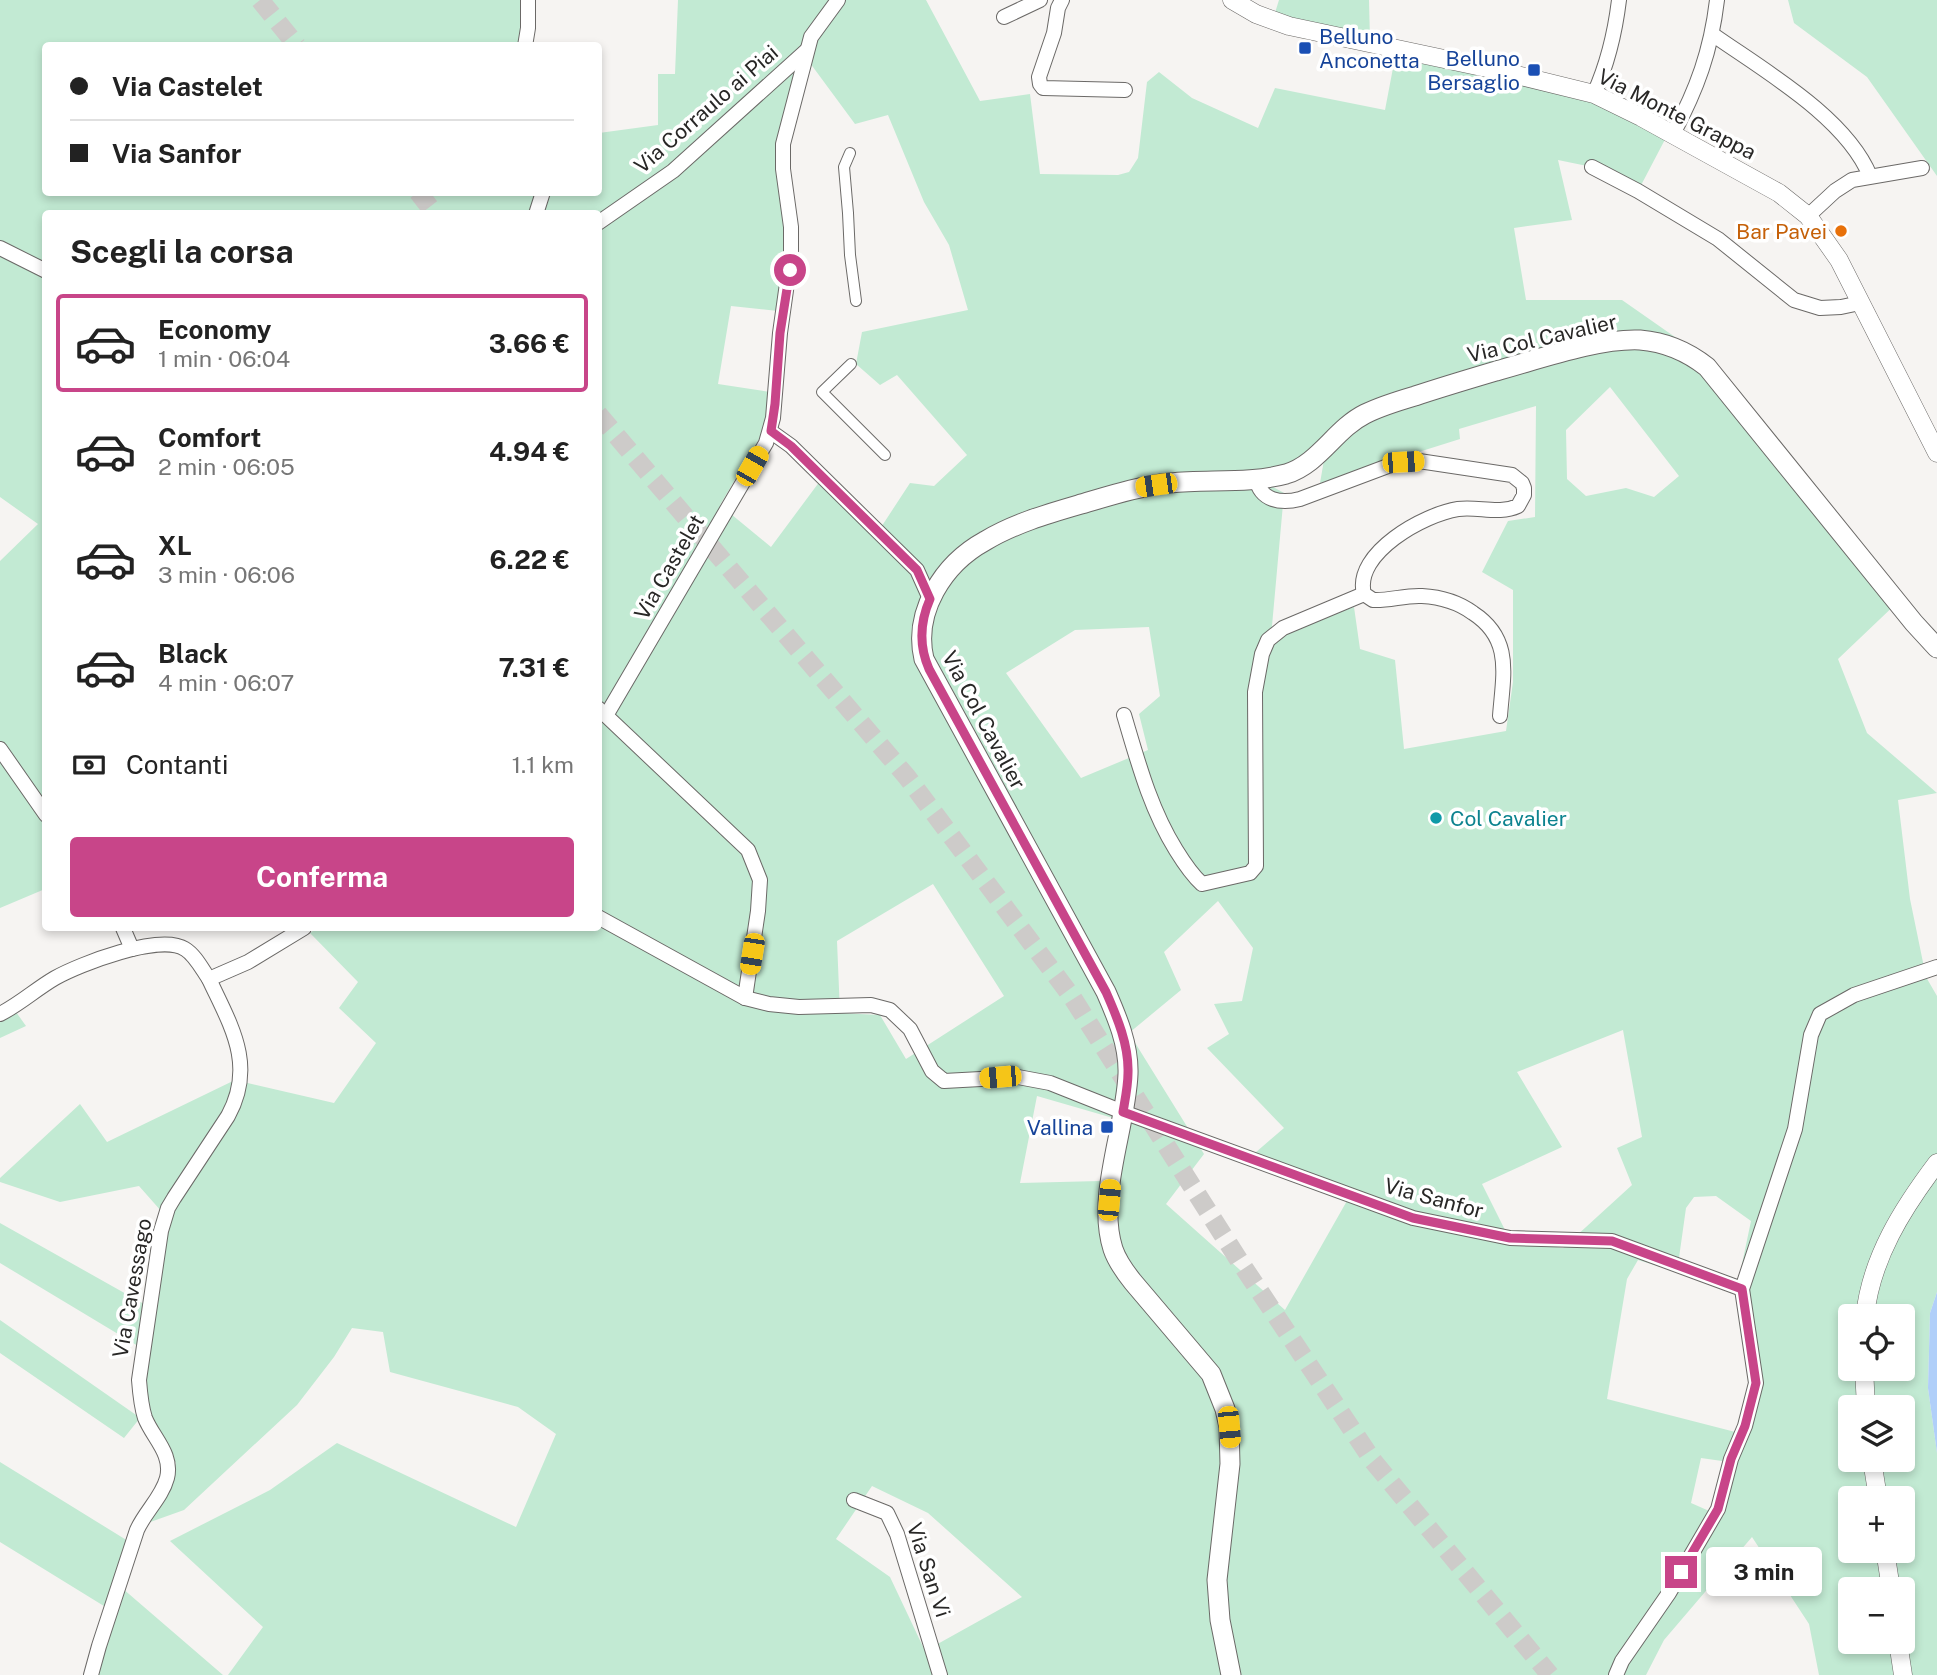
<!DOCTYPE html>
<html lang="it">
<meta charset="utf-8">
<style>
:root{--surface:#fff;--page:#f6f6f6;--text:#222;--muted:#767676;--line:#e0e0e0;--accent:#c84589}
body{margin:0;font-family:"Public Sans",sans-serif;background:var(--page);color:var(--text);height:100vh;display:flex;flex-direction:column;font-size:26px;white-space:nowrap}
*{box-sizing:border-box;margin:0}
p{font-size:23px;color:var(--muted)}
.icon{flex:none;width:38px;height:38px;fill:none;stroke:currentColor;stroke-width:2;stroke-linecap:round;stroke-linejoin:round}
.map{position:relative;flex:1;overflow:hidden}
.sheet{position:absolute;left:42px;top:210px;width:560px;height:721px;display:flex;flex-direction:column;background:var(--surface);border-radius:7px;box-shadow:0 4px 10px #0003}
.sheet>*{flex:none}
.banner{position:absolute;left:42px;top:42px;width:560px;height:154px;border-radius:7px;box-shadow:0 4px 10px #0003;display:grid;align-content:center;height:154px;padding:0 28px;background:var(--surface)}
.fabs{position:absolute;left:1838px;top:1304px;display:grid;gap:14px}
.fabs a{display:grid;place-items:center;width:77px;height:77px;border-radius:7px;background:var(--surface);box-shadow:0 4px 10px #0003;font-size:35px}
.end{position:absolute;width:32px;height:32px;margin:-16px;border:9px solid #c84589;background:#fff;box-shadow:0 0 0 4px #fff}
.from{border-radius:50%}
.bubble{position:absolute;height:49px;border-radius:7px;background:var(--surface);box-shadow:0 4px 10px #0003;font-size:23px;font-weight:700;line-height:49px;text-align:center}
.car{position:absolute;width:21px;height:42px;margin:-21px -10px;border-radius:9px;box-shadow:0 0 5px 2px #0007;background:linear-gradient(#f5c518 24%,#345 0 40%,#f5c518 0 76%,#345 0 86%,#f5c518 0)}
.banner b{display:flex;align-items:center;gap:24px;height:66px;font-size:26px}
.banner b+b{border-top:2px solid var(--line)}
.banner i{width:18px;height:18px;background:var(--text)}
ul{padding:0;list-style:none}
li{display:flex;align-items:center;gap:21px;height:98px;margin:0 14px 10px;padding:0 14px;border:4px solid transparent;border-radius:7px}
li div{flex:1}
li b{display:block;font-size:26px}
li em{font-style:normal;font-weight:700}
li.selected{border-color:var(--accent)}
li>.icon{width:63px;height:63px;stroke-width:1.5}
h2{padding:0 28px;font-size:32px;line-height:84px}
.pay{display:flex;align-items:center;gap:18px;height:77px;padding:0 28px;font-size:26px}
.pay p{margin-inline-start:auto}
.button{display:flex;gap:14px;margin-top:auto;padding:14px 28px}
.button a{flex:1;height:80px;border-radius:7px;background:var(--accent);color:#fff;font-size:28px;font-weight:700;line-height:80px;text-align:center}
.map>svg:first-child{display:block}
</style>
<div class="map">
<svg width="1937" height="1675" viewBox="0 0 1937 1675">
<rect width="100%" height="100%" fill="#f6f4f2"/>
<!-- green -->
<g fill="#c2ead3" fill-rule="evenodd">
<path d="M0,0H527L524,45L46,46V192H598L599,133L658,125V74H675L678,0H634H926L980,101L1030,94L1040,174L1118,175L1129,172L1138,158L1147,82L1159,72L1192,98L1258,128L1275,88L1385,110L1397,47L1555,79L1671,128L1638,191L1592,167L1558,160L1572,220L1514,228L1526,300H1622L1695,351L1901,599L1838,659L1867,733L1937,793L1898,800L1910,899L1926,977L1937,996V1292L1930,1313L1928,1388L1937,1453V1675H1819L1809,1624L1752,1537L1664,1640L1646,1675H228L263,1627L170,1541L270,1490L337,1443L516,1527L556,1434L518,1407L390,1372L383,1332L352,1328L334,1357L297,1405L184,1510L142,1525L122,1588L223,1675H84L112,1611L0,1542V1462L128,1541L164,1491L176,1463L140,1418L124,1438L0,1353V1320L139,1417L138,1346L0,1263V1223L144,1304L162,1212L139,1186L60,1202L0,1182V1178L80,1104L107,1142L235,1080L334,1103L376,1043L339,1008L358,982L310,933L317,928H598V214H46L45,889L0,908V561L38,524L0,497ZM810,63L855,124L888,115L924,202L949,245L968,310L862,332L856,364L880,385L897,375L967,455L934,486L910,483L874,538L820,481L771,547L720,505L765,429L770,392L718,384L731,306L778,311L786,267L787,117ZM1610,387L1679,476L1654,497L1626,488L1586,496L1567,479L1566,430ZM1536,406L1535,517L1508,521L1482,572L1513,590V682L1506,731L1404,749L1395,660L1360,649L1354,607L1271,637L1284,493L1248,473L1324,460L1320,483L1460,439L1459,429ZM1149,627L1160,696L1139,714L1148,750L1081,778L1006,673L1075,630ZM933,884L1004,996L906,1059L880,1015L840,1013L837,941ZM1218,901L1253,948L1242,1001L1214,1004L1229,1034L1207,1048L1284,1128L1248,1159L1348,1199L1285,1310L1166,1204L1204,1154L1129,1033L1181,990L1164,952ZM1623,1030L1642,1137L1617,1148L1632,1185L1563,1248L1510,1240L1482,1184L1562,1147L1517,1072ZM1037,1096L1113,1118L1100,1181L1020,1183ZM1716,1196L1751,1221L1738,1283L1761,1387L1747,1435L1607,1399L1627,1279L1638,1260L1677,1272L1686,1208L1694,1197ZM1850,1316H1902V1368H1850ZM1850,1407H1902V1460H1850ZM1701,1458L1736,1463L1723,1517L1691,1503ZM872,1486L928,1513L1022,1597L925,1651L890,1577L836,1539ZM1850,1498H1902V1550H1850ZM1850,1589H1902V1642H1850Z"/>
<polygon points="1279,0 1369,0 1370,41 1273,19"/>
<polygon points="1788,0 1937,0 1937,176 1867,77 1794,23"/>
<polygon points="16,1012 26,1026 0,1038 0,1020"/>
</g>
<!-- water -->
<polygon fill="#b0cff9" points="1937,1292 1937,1453 1928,1388 1930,1313"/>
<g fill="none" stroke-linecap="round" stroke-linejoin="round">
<!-- secondary-tunnel -->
<g stroke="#cdcbc9" stroke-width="19" stroke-dasharray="19 10" stroke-linecap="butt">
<polyline points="260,0 297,46"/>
<polyline points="418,192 435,214"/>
<polyline points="598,414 907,777 1072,997 1242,1265 1373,1461 1550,1675"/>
</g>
<defs>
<g id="pedestrian">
<polyline points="850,153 844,167 848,213 850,255 856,301"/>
<polyline points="851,364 822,392 885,455"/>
</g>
<g id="minor">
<polyline points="1062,0 1058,8 1054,33 1039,77 1040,84 1043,88 1125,90"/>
<polyline points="1004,17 1040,0"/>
<path d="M1712,34C1763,70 1846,117 1870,176"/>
<polyline points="525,46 528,28 528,0"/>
<path d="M1594,94C1608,63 1615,33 1619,0"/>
<path d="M1673,134C1697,89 1711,51 1717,0"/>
<polyline points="1592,167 1638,191 1718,239 1794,300 1820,308 1841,307 1860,303"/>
<polyline points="536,214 543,192"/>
<polyline points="1808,216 1835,191 1852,180 1922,168"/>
<polyline points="598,223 673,171 806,51"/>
<polyline points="0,248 46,271"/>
<polyline points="770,431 791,446 917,570 930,599"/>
<path d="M1256,478C1260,501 1281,504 1300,499L1388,466L1403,462L1419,461L1512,475L1522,483L1524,488V495L1518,506C1499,515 1478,506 1458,509C1425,514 1353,553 1364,594L1373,600C1389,601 1405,595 1422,596C1440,597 1458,602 1473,613C1513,639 1503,675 1500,716"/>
<polyline points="598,708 748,850 760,880 758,911 745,998"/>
<polyline points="607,714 766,443 773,418 780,333 791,255 791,227 783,169 783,144 811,37 838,0"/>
<path d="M1124,715C1138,762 1150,808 1176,850C1184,863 1191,874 1202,884L1250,873L1256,866L1255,692L1262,654L1268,640L1283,628L1364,594"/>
<polyline points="0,749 46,815"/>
<polyline points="598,917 745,998 769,1004 799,1007 871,1005 890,1010 910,1029 932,1071 944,1081 1018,1077 1050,1083 1123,1112 1413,1218 1510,1238 1612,1241 1742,1289"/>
<polyline points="123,928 132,949"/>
<path d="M0,1014C20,1004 36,989 55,978C80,964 160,933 185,949C195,955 202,969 209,979"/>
<polyline points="854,1500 887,1513 897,1534 940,1675"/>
<path d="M91,1675L99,1646L137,1530C145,1512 162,1497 167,1478C173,1454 153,1438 145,1418C141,1406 140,1393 139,1380L161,1231L168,1208L174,1198L228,1116C256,1065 231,1026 209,979L248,962L304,928"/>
<polyline points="1616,1675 1622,1661 1669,1593 1718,1509 1731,1459 1745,1426 1756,1383 1742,1289 1795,1129 1811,1035 1820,1014 1854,995 1937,967"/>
</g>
<g id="tertiary">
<polyline points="1232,0 1256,14 1289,26 1496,70 1594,94 1641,117 1779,193 1808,216 1839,260 1937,453"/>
<path d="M1865,1316C1871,1258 1903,1208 1937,1163"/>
<polyline points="1864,1368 1866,1407"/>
<polyline points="1872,1460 1878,1498"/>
<polyline points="1885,1550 1891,1589"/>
<polyline points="1898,1642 1903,1675"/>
</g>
<path id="secondary" d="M1231,1675L1220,1620L1217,1580L1230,1464L1229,1427L1225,1409L1211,1374L1133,1282C1125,1272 1117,1261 1113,1249C1096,1196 1126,1128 1128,1074C1129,1045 1117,1017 1106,992L924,659C913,612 943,564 985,541C1013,524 1047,514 1078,505C1109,496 1139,486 1170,483C1208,479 1249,484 1286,474C1319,464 1335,429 1365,414C1381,406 1398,401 1415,396C1442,387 1469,379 1496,371C1537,360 1598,338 1640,340C1665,342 1688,352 1707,367L1914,623L1937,648"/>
</defs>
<!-- pedestrian casing -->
<use href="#pedestrian" stroke="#6b6967" stroke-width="12"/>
<!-- minor casing -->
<use href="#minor" stroke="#6b6967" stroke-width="16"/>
<!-- tertiary casing -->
<use href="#tertiary" stroke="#6b6967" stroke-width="19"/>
<!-- secondary casing -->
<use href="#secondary" stroke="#6b6967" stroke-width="21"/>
<!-- pedestrian -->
<use href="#pedestrian" stroke="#fff" stroke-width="10"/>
<!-- minor -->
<use href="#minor" stroke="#fff" stroke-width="14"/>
<!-- tertiary -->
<use href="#tertiary" stroke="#fff" stroke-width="18"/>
<!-- secondary -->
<use href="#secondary" stroke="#fff" stroke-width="19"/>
</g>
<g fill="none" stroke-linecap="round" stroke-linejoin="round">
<!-- route -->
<path stroke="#c84589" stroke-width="9" d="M790,270L780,333L775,404L771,431L791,446L917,570L930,599C920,622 919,646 929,669L1106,992C1117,1017 1129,1045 1128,1073C1128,1086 1125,1100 1123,1112L1413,1218L1510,1238L1612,1241L1742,1289L1756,1383L1745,1426L1731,1459L1718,1509L1681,1572"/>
</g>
<!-- markers -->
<g fill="#1a4fb4" stroke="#fff" stroke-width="2.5">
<rect x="1298" y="41" width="14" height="14" rx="3.5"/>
<rect x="1527" y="63" width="14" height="14" rx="3.5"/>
<rect x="1100" y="1120" width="14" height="14" rx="3.5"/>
</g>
<circle fill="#e8710a" stroke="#fff" stroke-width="2.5" cx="1841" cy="231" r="7"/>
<circle fill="#0f9aa8" stroke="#fff" stroke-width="2.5" cx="1436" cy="818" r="7"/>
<g text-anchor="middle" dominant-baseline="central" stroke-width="7" stroke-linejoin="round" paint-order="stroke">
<!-- transit labels -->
<g font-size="21" fill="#164399" stroke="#fff" text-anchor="end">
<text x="1319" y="36" text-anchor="start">Belluno<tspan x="1319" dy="24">Anconetta</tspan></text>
<text x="1520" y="58">Belluno<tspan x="1520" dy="24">Bersaglio</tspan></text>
<text x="1093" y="1127">Vallina</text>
</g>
<!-- street labels -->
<g font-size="21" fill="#282726" stroke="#fff">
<text transform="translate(706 109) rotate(-41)">Via Corraulo ai Piai</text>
<text transform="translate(1677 114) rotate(27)">Via Monte Grappa</text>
<text transform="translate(1542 338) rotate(-13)">Via Col Cavalier</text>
<text transform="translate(669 567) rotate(-60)">Via Castelet</text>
<text transform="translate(984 720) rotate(62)">Via Col Cavalier</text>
<text transform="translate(1434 1198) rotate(15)">Via Sanfor</text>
<text transform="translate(132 1288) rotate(-80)">Via Cavessago</text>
<text transform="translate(929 1570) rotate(72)">Via San Vi</text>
</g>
<!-- food labels -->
<g font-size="21" fill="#c56008" stroke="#fff" text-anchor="end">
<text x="1827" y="231">Bar Pavei</text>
</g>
<!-- culture labels -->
<g font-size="21" fill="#0d838f" stroke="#fff" text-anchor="start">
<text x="1450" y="818">Col Cavalier</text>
</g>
</g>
</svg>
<div class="fabs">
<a><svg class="icon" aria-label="locate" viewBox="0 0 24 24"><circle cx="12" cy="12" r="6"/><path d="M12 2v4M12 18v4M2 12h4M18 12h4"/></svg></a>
<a><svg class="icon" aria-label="layers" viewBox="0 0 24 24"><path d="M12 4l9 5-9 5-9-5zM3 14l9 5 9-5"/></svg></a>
<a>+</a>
<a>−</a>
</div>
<i class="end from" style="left:790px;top:270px"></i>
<i class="end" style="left:1681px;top:1572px"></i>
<div class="bubble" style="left:1706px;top:1547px;width:116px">3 min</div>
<i class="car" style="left:1403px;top:462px;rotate:87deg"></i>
<i class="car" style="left:752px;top:466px;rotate:30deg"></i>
<i class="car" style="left:1156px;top:485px;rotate:262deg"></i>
<i class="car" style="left:752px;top:954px;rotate:189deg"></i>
<i class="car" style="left:1000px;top:1077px;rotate:265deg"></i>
<i class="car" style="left:1109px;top:1200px;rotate:5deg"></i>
<i class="car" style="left:1229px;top:1427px;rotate:175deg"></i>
<div class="banner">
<b><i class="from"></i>Via Castelet</b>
<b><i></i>Via Sanfor</b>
</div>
<section class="sheet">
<h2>Scegli la corsa</h2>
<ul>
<li class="selected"><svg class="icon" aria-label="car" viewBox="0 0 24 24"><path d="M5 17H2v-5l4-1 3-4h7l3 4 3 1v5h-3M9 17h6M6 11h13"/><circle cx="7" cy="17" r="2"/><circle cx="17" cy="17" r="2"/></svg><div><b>Economy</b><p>1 min · 06:04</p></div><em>3.66 €</em></li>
<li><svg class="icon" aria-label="car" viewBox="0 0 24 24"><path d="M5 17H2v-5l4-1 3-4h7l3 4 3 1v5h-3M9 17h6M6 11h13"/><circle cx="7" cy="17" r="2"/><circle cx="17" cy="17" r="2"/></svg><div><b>Comfort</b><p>2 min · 06:05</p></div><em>4.94 €</em></li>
<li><svg class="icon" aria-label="car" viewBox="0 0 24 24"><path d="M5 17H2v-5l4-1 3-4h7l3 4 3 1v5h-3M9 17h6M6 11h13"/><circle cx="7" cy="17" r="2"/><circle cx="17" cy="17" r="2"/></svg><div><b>XL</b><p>3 min · 06:06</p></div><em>6.22 €</em></li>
<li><svg class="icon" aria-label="car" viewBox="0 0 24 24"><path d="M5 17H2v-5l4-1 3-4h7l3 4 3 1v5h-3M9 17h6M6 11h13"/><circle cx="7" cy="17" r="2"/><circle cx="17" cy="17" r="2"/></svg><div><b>Black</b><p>4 min · 06:07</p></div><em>7.31 €</em></li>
</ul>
<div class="pay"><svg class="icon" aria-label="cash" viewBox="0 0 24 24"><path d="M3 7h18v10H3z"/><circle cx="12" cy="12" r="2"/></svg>Contanti<p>1.1 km</p></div>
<div class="button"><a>Conferma</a></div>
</section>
</div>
